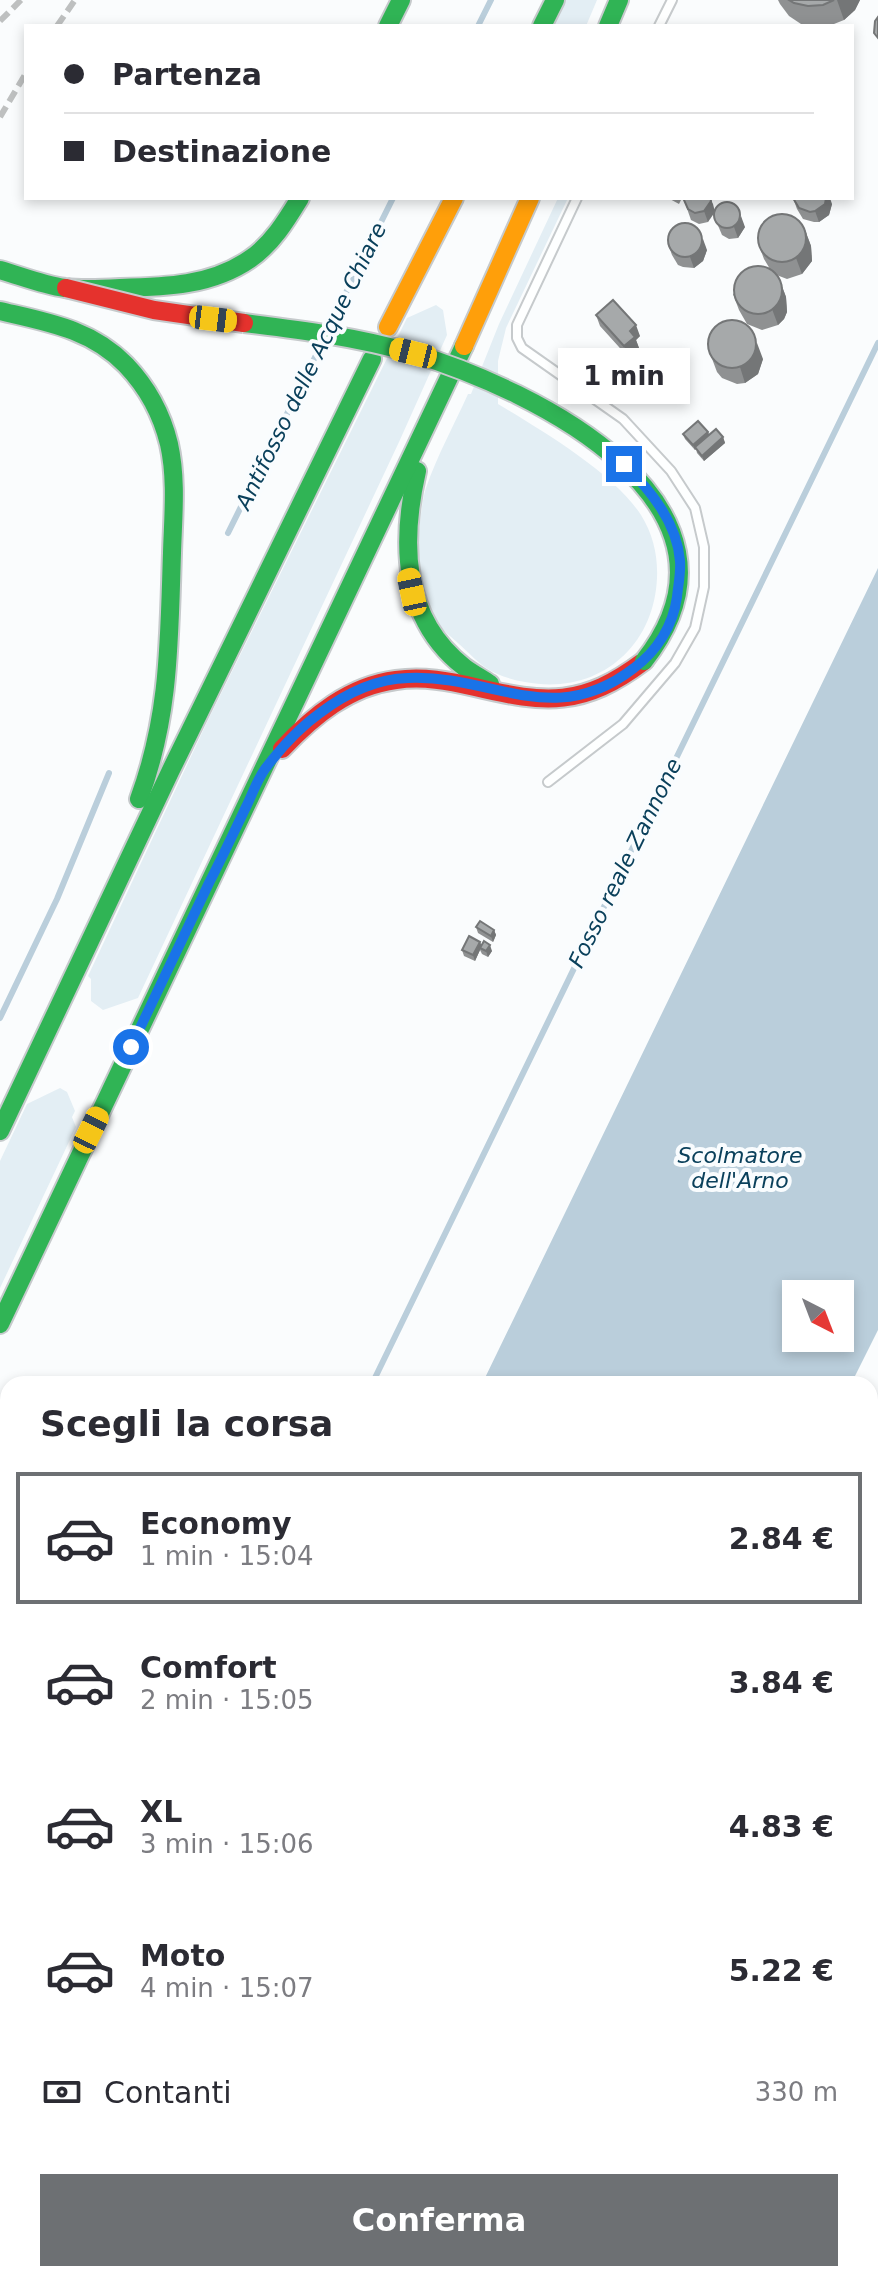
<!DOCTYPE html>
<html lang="it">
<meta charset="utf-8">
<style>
:root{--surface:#fff;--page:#f2f2f3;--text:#2b2b33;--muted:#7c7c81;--line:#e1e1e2;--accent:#6d7073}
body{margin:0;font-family:"DejaVu Sans",sans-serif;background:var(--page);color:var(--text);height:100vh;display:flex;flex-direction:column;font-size:30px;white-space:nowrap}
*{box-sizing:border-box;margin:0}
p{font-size:26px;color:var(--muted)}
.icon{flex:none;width:44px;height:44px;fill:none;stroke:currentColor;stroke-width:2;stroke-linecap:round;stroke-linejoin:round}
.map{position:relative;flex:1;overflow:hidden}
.drawer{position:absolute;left:0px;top:1376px;width:878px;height:906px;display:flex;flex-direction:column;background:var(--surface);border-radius:24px 24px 0 0;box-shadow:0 4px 12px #0003}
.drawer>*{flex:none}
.top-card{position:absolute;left:24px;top:24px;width:830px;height:176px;border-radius:0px;box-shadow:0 4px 12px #0003;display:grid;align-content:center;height:176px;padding:0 40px;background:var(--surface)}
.needle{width:52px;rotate:138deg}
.fabs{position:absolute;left:782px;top:1280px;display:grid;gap:16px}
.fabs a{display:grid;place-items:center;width:72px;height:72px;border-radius:0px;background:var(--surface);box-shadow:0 4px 12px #0003;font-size:40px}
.end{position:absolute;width:36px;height:36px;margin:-18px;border:10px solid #1a73e8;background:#fff;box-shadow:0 0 0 4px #fff}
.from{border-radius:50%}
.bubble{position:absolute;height:56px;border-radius:0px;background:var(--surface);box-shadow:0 4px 12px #0003;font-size:26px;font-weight:700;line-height:56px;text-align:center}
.car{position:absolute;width:24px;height:48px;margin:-24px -12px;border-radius:10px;box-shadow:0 0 6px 2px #0007;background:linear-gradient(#f5c518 24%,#345 0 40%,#f5c518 0 76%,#345 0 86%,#f5c518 0)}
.top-card b{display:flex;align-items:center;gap:28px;height:76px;font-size:30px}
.top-card b+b{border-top:2px solid var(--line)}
.top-card i{width:20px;height:20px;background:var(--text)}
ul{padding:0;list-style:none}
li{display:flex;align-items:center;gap:24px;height:132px;margin:0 16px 12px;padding:0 24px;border:4px solid transparent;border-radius:0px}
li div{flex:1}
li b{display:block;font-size:30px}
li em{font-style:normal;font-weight:700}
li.current{border-color:var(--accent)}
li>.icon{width:72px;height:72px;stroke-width:1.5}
h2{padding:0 40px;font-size:36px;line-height:96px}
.pay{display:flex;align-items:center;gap:20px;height:88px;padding:0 40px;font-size:30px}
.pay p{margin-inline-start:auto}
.button{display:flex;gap:16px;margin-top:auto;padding:16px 40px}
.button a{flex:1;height:92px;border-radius:0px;background:var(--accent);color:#fff;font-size:32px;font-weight:700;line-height:92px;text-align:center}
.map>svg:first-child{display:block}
</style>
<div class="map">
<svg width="878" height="2281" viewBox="0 0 878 2281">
<rect width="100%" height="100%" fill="#fafcfd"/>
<!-- green -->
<g fill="#e3eef4">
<polygon points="566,0 597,0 586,26 552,26"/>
<path d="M558,198H568L506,328L498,361V404C541,430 614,473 641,515C653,534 658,556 657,578C654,649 596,696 525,682C512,680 497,675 486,668C476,661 467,651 459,644C453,638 445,633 441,627C435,621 417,574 417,566C417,549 421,502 426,488C437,456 454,425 468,394H471L499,324Z"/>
<polygon points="436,305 443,310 447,335 399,442 138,998 103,1010 91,1001 91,979 88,976 208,720 407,318"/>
<polygon points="60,1088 67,1092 75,1111 72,1117 76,1127 0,1288 0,1161 27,1104"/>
<path d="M878,2116V2281L870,2274C870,2243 864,2137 878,2116Z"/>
</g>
<!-- water -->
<g fill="#bacedb" fill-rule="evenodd">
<path d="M878,568V1330L851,1384H482ZM840,1294V1338H796V1294Z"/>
<polygon points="878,1746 878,1996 870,2015 870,1761"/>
<polygon points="51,2274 411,2274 407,2281 48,2281"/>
<polygon points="663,2274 801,2274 800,2281 666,2281"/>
</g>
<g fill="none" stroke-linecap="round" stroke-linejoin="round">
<!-- stream -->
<g stroke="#bacedb" stroke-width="6">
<polyline points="478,26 491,0"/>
<polyline points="330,325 393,198"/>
<polyline points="228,533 322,343"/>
<polyline points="0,1018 57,899 109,773"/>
<polyline points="372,1384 878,343"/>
<polyline points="0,2141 8,2124"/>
</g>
<!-- canal -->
<g stroke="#bacedb" stroke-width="20">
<polyline points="870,1561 878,1545"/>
<polyline points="540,2281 543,2274"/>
<polyline points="646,2281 649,2274"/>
</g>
<defs>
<g id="lane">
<polyline points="659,26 672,0"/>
<polyline points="548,782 623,724 675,663 695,628 704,587 704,547 695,508 671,471 623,419 522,348 517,338 517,325 577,198"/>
</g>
<g id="fast">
<polyline points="388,26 401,0"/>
<polyline points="542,26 555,0"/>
<polyline points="608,26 619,0"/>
<path d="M0,270C21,276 43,285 65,288C83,290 102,289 120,288C165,287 211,286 250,259C272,244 286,221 300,198"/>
<path d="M0,311C47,322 91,329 126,365C147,387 162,415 169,444C177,480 173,517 172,553C169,641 170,715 139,799"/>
<path d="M417,471C401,541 401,618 464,667C472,673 481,678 490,684"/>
<polyline points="0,1131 170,772 372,359"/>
<polyline points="0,1324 464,346"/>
</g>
<g id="slow">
<polyline points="388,327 454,198"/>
<polyline points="464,346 530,198"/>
</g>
<path id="jam" d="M282,749C313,716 349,686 396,680C423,676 449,681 475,687C546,704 583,707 644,661"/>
</defs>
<!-- lane casing -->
<use href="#lane" stroke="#c6cacc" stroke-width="12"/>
<!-- fast casing -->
<use href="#fast" stroke="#c6cacc" stroke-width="22"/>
<!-- slow casing -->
<use href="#slow" stroke="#c6cacc" stroke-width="22"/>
<!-- jam casing -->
<use href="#jam" stroke="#c6cacc" stroke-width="22"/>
<!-- path -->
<g stroke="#dddede" stroke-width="3" stroke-dasharray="4 4" stroke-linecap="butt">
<polyline points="870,1715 878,1699"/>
<polyline points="870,2090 878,2072"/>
<polyline points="654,2274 658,2281"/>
<polyline points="426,2281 430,2274"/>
<polyline points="829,2281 830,2274"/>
</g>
<!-- lane -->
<use href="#lane" stroke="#feffff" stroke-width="8"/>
<!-- fast -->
<use href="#fast" stroke="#30b455" stroke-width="18"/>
<!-- slow -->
<use href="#slow" stroke="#ff9f0a" stroke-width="18"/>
<!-- jam -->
<use href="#jam" stroke="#e5322d" stroke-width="18"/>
<!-- rail -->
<g stroke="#bec0c0" stroke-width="6" stroke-dasharray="12 6" stroke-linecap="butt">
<polyline points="0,21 21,0"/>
<polyline points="57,26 75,0"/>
<polyline points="0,117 26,73"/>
</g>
<defs>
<path id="fast-bridge" d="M244,323C301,330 357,337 412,353C535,390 767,504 644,661"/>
<polyline id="jam-bridge" points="66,288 154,310 244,323"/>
</defs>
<!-- fast-bridge casing -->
<use href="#fast-bridge" stroke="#c6cacc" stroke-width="22" stroke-linecap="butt"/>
<!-- jam-bridge casing -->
<use href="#jam-bridge" stroke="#c6cacc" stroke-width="22" stroke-linecap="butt"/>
<!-- fast-bridge -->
<use href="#fast-bridge" stroke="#30b455" stroke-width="18"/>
<!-- jam-bridge -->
<use href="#jam-bridge" stroke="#e5322d" stroke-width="18"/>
</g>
<!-- wall -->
<g fill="#8f9192">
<polygon points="778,0 860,0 855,10 844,20 829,26 811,26 801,24 789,16 780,4"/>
<polygon points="668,198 682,198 679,204"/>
<polygon points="793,198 832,204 829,215 819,222 814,222 803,219 797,209"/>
<polygon points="684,200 713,204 708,222 699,224 691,220"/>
<polygon points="714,216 745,227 738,238 729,239 722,235"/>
<polygon points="805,230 811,246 812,261 802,274 787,279 774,274 780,281 786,297 787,312 784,319 778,325 762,330 747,324 739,310 733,294 770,269 764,259 758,243"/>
<polygon points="668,244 707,250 703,261 694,268 683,267 678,265 672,255"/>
<polygon points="596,315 640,336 636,340 639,348 628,357 600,326"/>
<polygon points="711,356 763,359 758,374 745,383 737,384 722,378 717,372"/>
<polygon points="708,432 709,435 723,437 725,443 704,461 697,453 696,449 695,450 685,439 683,434"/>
<polygon points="476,927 494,930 496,935 493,942 478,933"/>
<polygon points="480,942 481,945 492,951 488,957 482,954 480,950 475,961 464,956 462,950"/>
</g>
<!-- shaded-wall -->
<g fill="#747677">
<polygon points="837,0 860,0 855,10 844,20"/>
<polygon points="710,198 713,204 715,212 708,222 704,211"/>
<polygon points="826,198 830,198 832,204 829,215 819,222 815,211"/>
<polygon points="741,216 745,227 738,238 734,227"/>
<polygon points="805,230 811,246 812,261 802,274 796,258"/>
<polygon points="703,239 707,250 703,261 694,268 690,257"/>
<polygon points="780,281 786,297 787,312 784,319 778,325 772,309"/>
<polygon points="636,325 640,336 636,340 639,348 628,357 624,346 630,331"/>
<polygon points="757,343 763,359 758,374 745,383 740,367"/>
<polygon points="708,432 710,437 695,450 693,445"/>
<polygon points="723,437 725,443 704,461 702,456"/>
<polygon points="494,930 496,935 493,942 491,936"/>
<polygon points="480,942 482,947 480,948 480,950 475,961 473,955"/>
<polygon points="490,945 492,951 488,957 486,951"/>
</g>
<!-- building -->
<g fill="#a6a9aa" stroke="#747677" stroke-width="2">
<polygon points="789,0 834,0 823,5 808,6 794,3"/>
<polygon points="878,17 878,38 874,33 875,21"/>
<polygon points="685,198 710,198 711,201 704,211 695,213 688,209 684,200"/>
<polygon points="793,198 826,198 825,204 815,211 810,212 799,208"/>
<circle cx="727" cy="215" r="13"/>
<circle cx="782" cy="238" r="24"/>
<circle cx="685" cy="240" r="17"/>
<circle cx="758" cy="290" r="24"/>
<polygon points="613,300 636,325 630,331 635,337 624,346 596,315"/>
<circle cx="732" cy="344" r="24"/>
<polygon points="698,421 708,432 693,445 683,434"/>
<polygon points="716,429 723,437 702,456 695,447"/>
<polygon points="480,921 494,930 491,936 476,927"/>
<polygon points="469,936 480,942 473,955 462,950"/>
<polygon points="484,941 490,945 486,951 480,948"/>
</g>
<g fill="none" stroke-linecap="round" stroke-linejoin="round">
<!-- route -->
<path stroke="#1a73e8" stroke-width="10" d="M131,1047C157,992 183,938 209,883C222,858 234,832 246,807C252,795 257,780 265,769C280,749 299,728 320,713C345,694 375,679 408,678C493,674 553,731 634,668C657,651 673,626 677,597C678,586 681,573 680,561C677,522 650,490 624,464"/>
</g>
<g text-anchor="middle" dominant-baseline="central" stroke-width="8" stroke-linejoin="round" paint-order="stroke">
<!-- water labels -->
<g font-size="22" font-style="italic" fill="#0a405b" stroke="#f9fcfe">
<text transform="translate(311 366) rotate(-64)">Antifosso delle Acque Chiare</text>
<text transform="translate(625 863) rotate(-64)">Fosso reale Zannone</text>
<text x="740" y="1155">Scolmatore<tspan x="740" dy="25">dell'Arno</tspan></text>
</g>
</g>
</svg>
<div class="fabs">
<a><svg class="needle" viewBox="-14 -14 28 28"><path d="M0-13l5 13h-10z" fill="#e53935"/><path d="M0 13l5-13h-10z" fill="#7c7c81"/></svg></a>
</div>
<i class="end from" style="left:131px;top:1047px"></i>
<i class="end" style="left:624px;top:464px"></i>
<div class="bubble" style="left:558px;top:348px;width:132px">1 min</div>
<i class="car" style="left:213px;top:319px;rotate:97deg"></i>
<i class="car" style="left:413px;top:353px;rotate:284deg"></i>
<i class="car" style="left:412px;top:592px;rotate:348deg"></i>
<i class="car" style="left:91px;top:1130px;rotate:26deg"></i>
<div class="top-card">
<b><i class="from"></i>Partenza</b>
<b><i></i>Destinazione</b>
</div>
<section class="drawer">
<h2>Scegli la corsa</h2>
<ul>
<li class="current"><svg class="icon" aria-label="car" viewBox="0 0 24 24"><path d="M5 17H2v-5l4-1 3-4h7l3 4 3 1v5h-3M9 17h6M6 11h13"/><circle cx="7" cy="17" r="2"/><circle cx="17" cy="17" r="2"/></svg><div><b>Economy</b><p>1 min · 15:04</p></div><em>2.84 €</em></li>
<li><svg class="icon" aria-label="car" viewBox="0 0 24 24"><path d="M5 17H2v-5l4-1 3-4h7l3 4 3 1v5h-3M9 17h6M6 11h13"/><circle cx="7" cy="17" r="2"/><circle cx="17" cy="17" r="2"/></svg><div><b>Comfort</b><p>2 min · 15:05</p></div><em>3.84 €</em></li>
<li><svg class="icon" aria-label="car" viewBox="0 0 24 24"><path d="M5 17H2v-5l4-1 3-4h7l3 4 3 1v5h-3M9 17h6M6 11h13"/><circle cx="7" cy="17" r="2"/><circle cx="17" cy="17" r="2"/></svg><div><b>XL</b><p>3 min · 15:06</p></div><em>4.83 €</em></li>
<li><svg class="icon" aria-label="car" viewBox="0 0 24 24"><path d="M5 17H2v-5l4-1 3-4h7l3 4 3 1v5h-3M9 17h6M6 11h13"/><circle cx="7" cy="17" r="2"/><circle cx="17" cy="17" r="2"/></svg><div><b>Moto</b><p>4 min · 15:07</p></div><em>5.22 €</em></li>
</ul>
<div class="pay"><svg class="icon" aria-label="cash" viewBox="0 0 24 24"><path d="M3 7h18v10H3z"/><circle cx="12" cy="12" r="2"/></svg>Contanti<p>330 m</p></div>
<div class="button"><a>Conferma</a></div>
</section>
</div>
